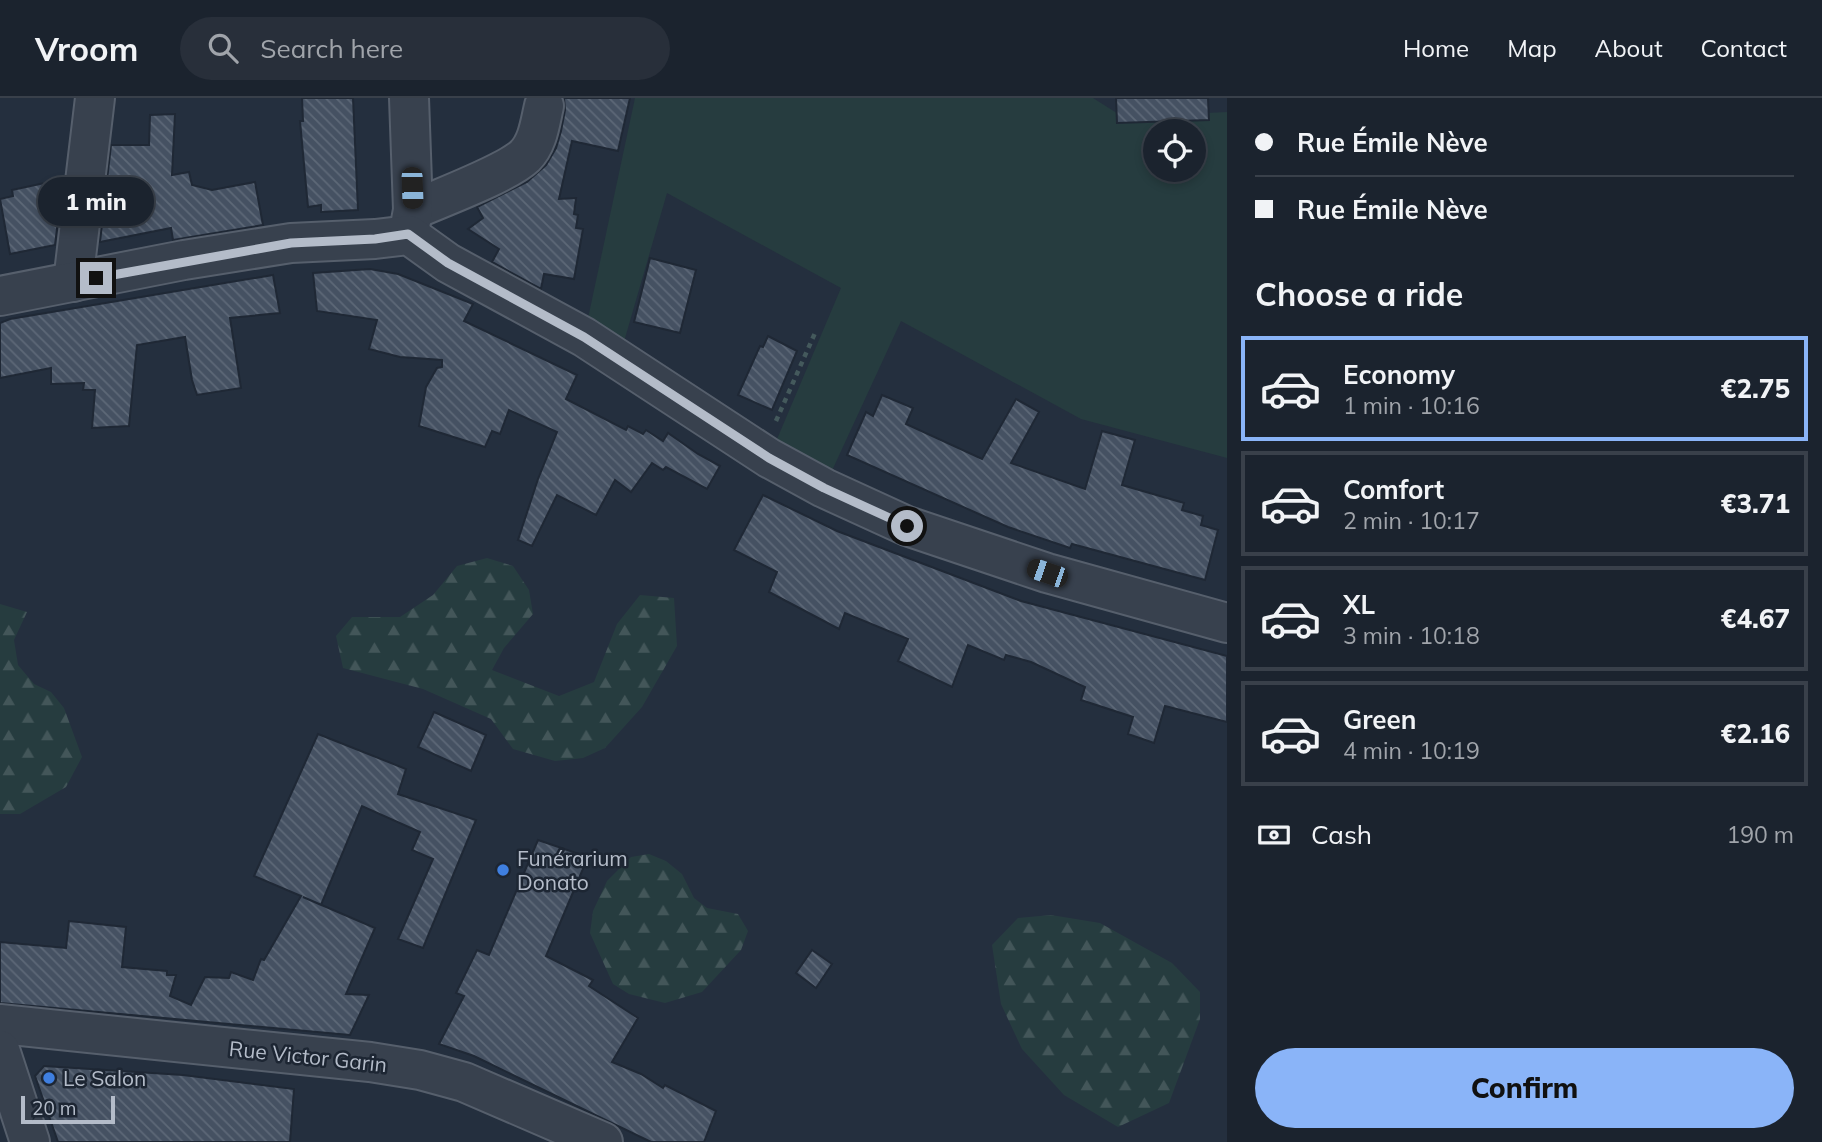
<!DOCTYPE html>
<meta charset="utf-8">
<style>
:root{--surface:#1b232e;--page:#282f3a;--text:#f1f3f6;--muted:#a0a4aa;--line:#39404a;--accent:#8ab4f8}
body{margin:0;font-family:Mulish,sans-serif;background:var(--page);color:var(--text);height:100vh;display:flex;flex-direction:column;font-size:26px;white-space:nowrap}
*{box-sizing:border-box;margin:0}
p{font-size:23px;color:var(--muted)}
.icon{flex:none;width:38px;height:38px;fill:none;stroke:currentColor;stroke-width:2;stroke-linecap:round;stroke-linejoin:round}
.map{position:relative;flex:1;overflow:hidden}
.details{display:flex;flex-direction:column;background:var(--surface);width:595px}
.details>*{flex:none}
.banner{display:grid;align-content:center;height:154px;padding:0 28px;background:var(--surface)}
.fabs{position:absolute;left:1143px;top:21px;display:grid;gap:14px}
.fabs a{display:grid;place-items:center;width:63px;height:63px;border-radius:50%;background:var(--surface);box-shadow:0 4px 10px #0003,0 0 0 2px var(--line);font-size:35px}
.scale{position:absolute;left:21px;bottom:18px;width:94px;box-sizing:border-box;padding-left:7px;border:4px solid #b4bcc9;border-top:0;font-size:19px;line-height:24px;white-space:nowrap;color:#b4bcc9;-webkit-text-stroke:5px #1d2633;paint-order:stroke}
.end{position:absolute;width:32px;height:32px;margin:-16px;border:9px solid #b4bcc9;background:#111;box-shadow:0 0 0 4px #111}
.from{border-radius:50%}
.bubble{position:absolute;height:49px;border-radius:24px;background:var(--surface);box-shadow:0 4px 10px #0003,0 0 0 2px var(--line);font-size:23px;font-weight:800;line-height:49px;text-align:center}
.car{position:absolute;width:21px;height:42px;margin:-21px -10px;border-radius:9px;box-shadow:0 0 5px 2px #0007;background:linear-gradient(#222 24%,#8ab4d8 0 40%,#222 0 76%,#8ab4d8 0 86%,#222 0)}
.banner b{display:flex;align-items:center;gap:24px;height:66px;font-size:26px}
.banner b+b{border-top:2px solid var(--line)}
.banner i{width:18px;height:18px;background:var(--text)}
ul{padding:0;list-style:none}
li{display:flex;align-items:center;gap:21px;height:105px;margin:0 14px 10px;padding:0 14px;border:4px solid var(--line);border-radius:0px}
li div{flex:1}
li b{display:block;font-size:26px}
li em{font-style:normal;font-weight:800}
li.selected{border-color:var(--accent)}
li>.icon{width:63px;height:63px;stroke-width:1.5}
h2{padding:0 28px;font-size:32px;line-height:84px}
.pay{display:flex;align-items:center;gap:18px;height:77px;padding:0 28px;font-size:26px}
.pay p{margin-inline-start:auto}
.button{display:flex;gap:14px;margin-top:auto;padding:14px 28px}
.button a{flex:1;height:80px;border-radius:42px;background:var(--accent);color:#111;font-size:28px;font-weight:800;line-height:80px;text-align:center}
header{display:flex;align-items:center;gap:42px;box-sizing:border-box;height:98px;padding:0 35px;background:var(--surface);border-bottom:2px solid var(--line)}
header strong{font-size:33px}
nav{display:flex;gap:38px;margin-inline-start:auto;font-size:24px}
.search{width:490px;height:63px;background:var(--page);display:flex;align-items:center;gap:18px;box-sizing:border-box;padding:0 24px;border-radius:38px;color:var(--muted);font-size:26px}
main{display:flex;flex:1;min-height:0}
.map>svg:first-child{display:block}
</style>
<header>
<strong>Vroom</strong>
<div class="search"><svg class="icon" aria-label="search" viewBox="0 0 24 24"><circle cx="10" cy="10" r="6"/><path d="M15 15l6 6"/></svg>Search here</div>
<nav><a>Home</a><a>Map</a><a>About</a><a>Contact</a></nav>
</header>
<main>
<div class="map">
<svg width="1227" height="1044" viewBox="0 0 1227 1044">
<defs>
<pattern id="forest-firs" width="22" height="20" patternUnits="userSpaceOnUse" patternTransform="scale(1.75)"><rect width="22" height="20" fill="#263c3f"/><path d="M5 1l3.5 6h-7zM16 11l3.5 6h-7z" fill="#435659"/></pattern>
<pattern id="building-back-hatch" width="6" height="6" patternUnits="userSpaceOnUse" patternTransform="scale(1.75)"><rect width="6" height="6" fill="#455162"/><path d="M-1 5l2 2M0 0l6 6M5-1l2 2" fill="none" stroke="#5d6877"/></pattern>
</defs>
<rect width="100%" height="100%" fill="#242f3e"/>
<!-- green -->
<path fill="#263c3f" fill-rule="evenodd" d="M635,0H1093L1123,19L1227,14V360L1081,321L901,223L824,390L769,360L841,190L667,95L619,261L584,239ZM1155,33H1194V72H1155Z"/>
<!-- forest -->
<g fill="url(#forest-firs)">
<polygon points="487,460 513,468 529,492 533,516 504,550 492,572 559,598 594,584 617,526 640,497 674,500 677,548 642,609 605,650 583,660 555,663 513,651 491,621 423,591 343,570 336,538 352,519 400,519 433,497 457,468"/>
<polygon points="0,506 27,514 14,542 18,567 34,586 51,594 64,610 82,659 66,689 20,716 0,716"/>
<polygon points="649,756 666,763 682,776 694,800 707,810 738,816 748,833 741,852 702,894 665,905 629,896 613,886 590,835 593,813 607,783 631,759"/>
<polygon points="1051,817 1100,825 1172,865 1200,894 1200,921 1169,1005 1118,1029 1064,997 1022,951 1001,906 992,847 1018,820"/>
</g>
<!-- building -->
<g fill="url(#building-back-hatch)" stroke="#1f2835" stroke-width="2">
<polygon points="302,0 353,0 358,112 321,114 321,107 308,109 300,23 303,23"/>
<polygon points="564,0 630,0 618,53 572,43 559,101 576,100 574,116 578,117 576,130 583,131 574,181 544,176 541,191 492,164 499,151 468,131 483,120 477,109 527,84 546,67 556,50 561,33 565,12"/>
<polygon points="1116,0 1208,0 1209,22 1117,25"/>
<polygon points="175,16 172,77 189,74 192,87 212,92 255,84 263,127 173,142 171,130 100,144 111,47 149,47 150,17"/>
<polygon points="63,81 55,147 10,156 0,101 13,98 12,92"/>
<polygon points="650,160 696,172 680,235 634,224"/>
<polygon points="370,171 398,176 473,206 464,223 577,277 566,301 626,332 628,328 643,336 646,332 663,343 668,335 698,356 720,368 707,391 666,369 663,372 652,365 631,394 615,382 596,417 557,397 532,448 518,442 538,381 557,334 509,312 500,336 492,333 485,349 419,328 426,289 437,270 442,269 442,262 400,259 369,251 377,222 317,213 313,175"/>
<polygon points="273,177 280,215 230,220 241,290 197,297 192,282 185,239 137,247 129,328 92,330 95,292 83,292 84,285 51,286 51,270 0,280 0,225 10,221"/>
<polygon points="768,238 797,253 772,312 738,297 760,248 763,249"/>
<polygon points="882,297 913,310 906,326 982,361 1016,301 1039,314 1011,365 1085,391 1102,333 1135,342 1122,387 1184,405 1182,412 1203,418 1201,427 1218,432 1205,482 1072,446 1070,450 1008,429 847,357 866,314 873,318"/>
<polygon points="763,397 837,433 1021,503 1227,558 1227,624 1165,608 1154,645 1128,636 1133,619 1081,602 1085,589 1031,564 1006,557 1004,562 968,547 952,589 898,563 908,541 845,515 839,531 769,494 777,474 734,452"/>
<polygon points="434,614 486,637 471,673 418,649"/>
<polygon points="318,636 406,671 398,696 476,722 423,850 398,841 433,761 412,752 420,734 362,708 321,807 303,799 375,830 346,896 369,897 350,937 0,905 0,844 66,850 69,823 126,829 122,869 167,873 167,877 176,877 170,898 191,907 205,879 229,880 231,874 253,882 261,861 264,862 301,798 254,778"/>
<polygon points="538,742 588,759 546,858 593,882 589,888 638,920 612,964 641,976 663,990 665,987 716,1013 704,1044 651,1044 474,958 439,946 464,898 456,895 477,852 489,857"/>
<polygon points="812,852 832,866 816,890 796,875"/>
<polygon points="44,968 183,977 294,991 290,1044 58,1044 35,978"/>
</g>
<g fill="none" stroke-linecap="round" stroke-linejoin="round">
<defs>
<g id="minor">
<path d="M413,112C440,100 506,76 525,58C538,45 540,25 544,8"/>
<polyline points="409,134 413,112 409,0"/>
<polyline points="73,184 95,0"/>
<polyline points="0,198 184,162 291,145 375,141 409,137 448,165 584,239 769,360 824,390 907,428 1047,475 1227,525"/>
<polyline points="0,926 370,964 420,972 464,984 603,1044"/>
<polyline points="0,952 30,1044"/>
</g>
</defs>
<!-- minor casing -->
<use href="#minor" stroke="#565f6c" stroke-width="42"/>
<!-- path -->
<polyline stroke="#44595c" stroke-width="4.5" stroke-dasharray="5 5" stroke-linecap="butt" points="776,323 815,235"/>
<!-- minor -->
<use href="#minor" stroke="#38414e" stroke-width="38"/>
</g>
<g fill="none" stroke-linecap="round" stroke-linejoin="round">
<!-- route -->
<polyline stroke="#b4bcc9" stroke-width="9" points="96,180 291,145 375,141 408,136 448,165 584,239 769,360 824,390 907,428"/>
</g>
<!-- markers -->
<g fill="#3f7fe0" stroke="#1d2633" stroke-width="2.5">
<circle cx="503" cy="772" r="7"/>
<circle cx="49" cy="980" r="7"/>
</g>
<g text-anchor="middle" dominant-baseline="central" stroke-width="5" stroke-linejoin="round" paint-order="stroke">
<!-- poi labels -->
<g font-size="21" fill="#b4bcc9" stroke="#1d2633" text-anchor="start">
<text x="517" y="760">Funérarium<tspan x="517" dy="24">Donato</tspan></text>
<text x="63" y="980">Le Salon</text>
</g>
<!-- street labels -->
<g font-size="21" fill="#b4bcc9" stroke="#1d2633">
<text transform="translate(308 958) rotate(6)">Rue Victor Garin</text>
</g>
</g>
</svg>
<div class="fabs">
<a><svg class="icon" aria-label="locate" viewBox="0 0 24 24"><circle cx="12" cy="12" r="6"/><path d="M12 2v4M12 18v4M2 12h4M18 12h4"/></svg></a>
</div>
<div class="scale">20 m</div>
<i class="end from" style="left:907px;top:428px"></i>
<i class="end" style="left:96px;top:180px"></i>
<div class="bubble" style="left:38px;top:79px;width:116px">1 min</div>
<i class="car" style="left:412px;top:90px;rotate:178deg"></i>
<i class="car" style="left:1047px;top:475px;rotate:289deg"></i>
</div>
<section class="details">
<div class="banner">
<b><i class="from"></i>Rue Émile Nève</b>
<b><i></i>Rue Émile Nève</b>
</div>
<h2>Choose a ride</h2>
<ul>
<li class="selected"><svg class="icon" aria-label="car" viewBox="0 0 24 24"><path d="M5 17H2v-5l4-1 3-4h7l3 4 3 1v5h-3M9 17h6M6 11h13"/><circle cx="7" cy="17" r="2"/><circle cx="17" cy="17" r="2"/></svg><div><b>Economy</b><p>1 min · 10:16</p></div><em>€2.75</em></li>
<li><svg class="icon" aria-label="car" viewBox="0 0 24 24"><path d="M5 17H2v-5l4-1 3-4h7l3 4 3 1v5h-3M9 17h6M6 11h13"/><circle cx="7" cy="17" r="2"/><circle cx="17" cy="17" r="2"/></svg><div><b>Comfort</b><p>2 min · 10:17</p></div><em>€3.71</em></li>
<li><svg class="icon" aria-label="car" viewBox="0 0 24 24"><path d="M5 17H2v-5l4-1 3-4h7l3 4 3 1v5h-3M9 17h6M6 11h13"/><circle cx="7" cy="17" r="2"/><circle cx="17" cy="17" r="2"/></svg><div><b>XL</b><p>3 min · 10:18</p></div><em>€4.67</em></li>
<li><svg class="icon" aria-label="car" viewBox="0 0 24 24"><path d="M5 17H2v-5l4-1 3-4h7l3 4 3 1v5h-3M9 17h6M6 11h13"/><circle cx="7" cy="17" r="2"/><circle cx="17" cy="17" r="2"/></svg><div><b>Green</b><p>4 min · 10:19</p></div><em>€2.16</em></li>
</ul>
<div class="pay"><svg class="icon" aria-label="cash" viewBox="0 0 24 24"><path d="M3 7h18v10H3z"/><circle cx="12" cy="12" r="2"/></svg>Cash<p>190 m</p></div>
<div class="button"><a>Confirm</a></div>
</section>
</main>
